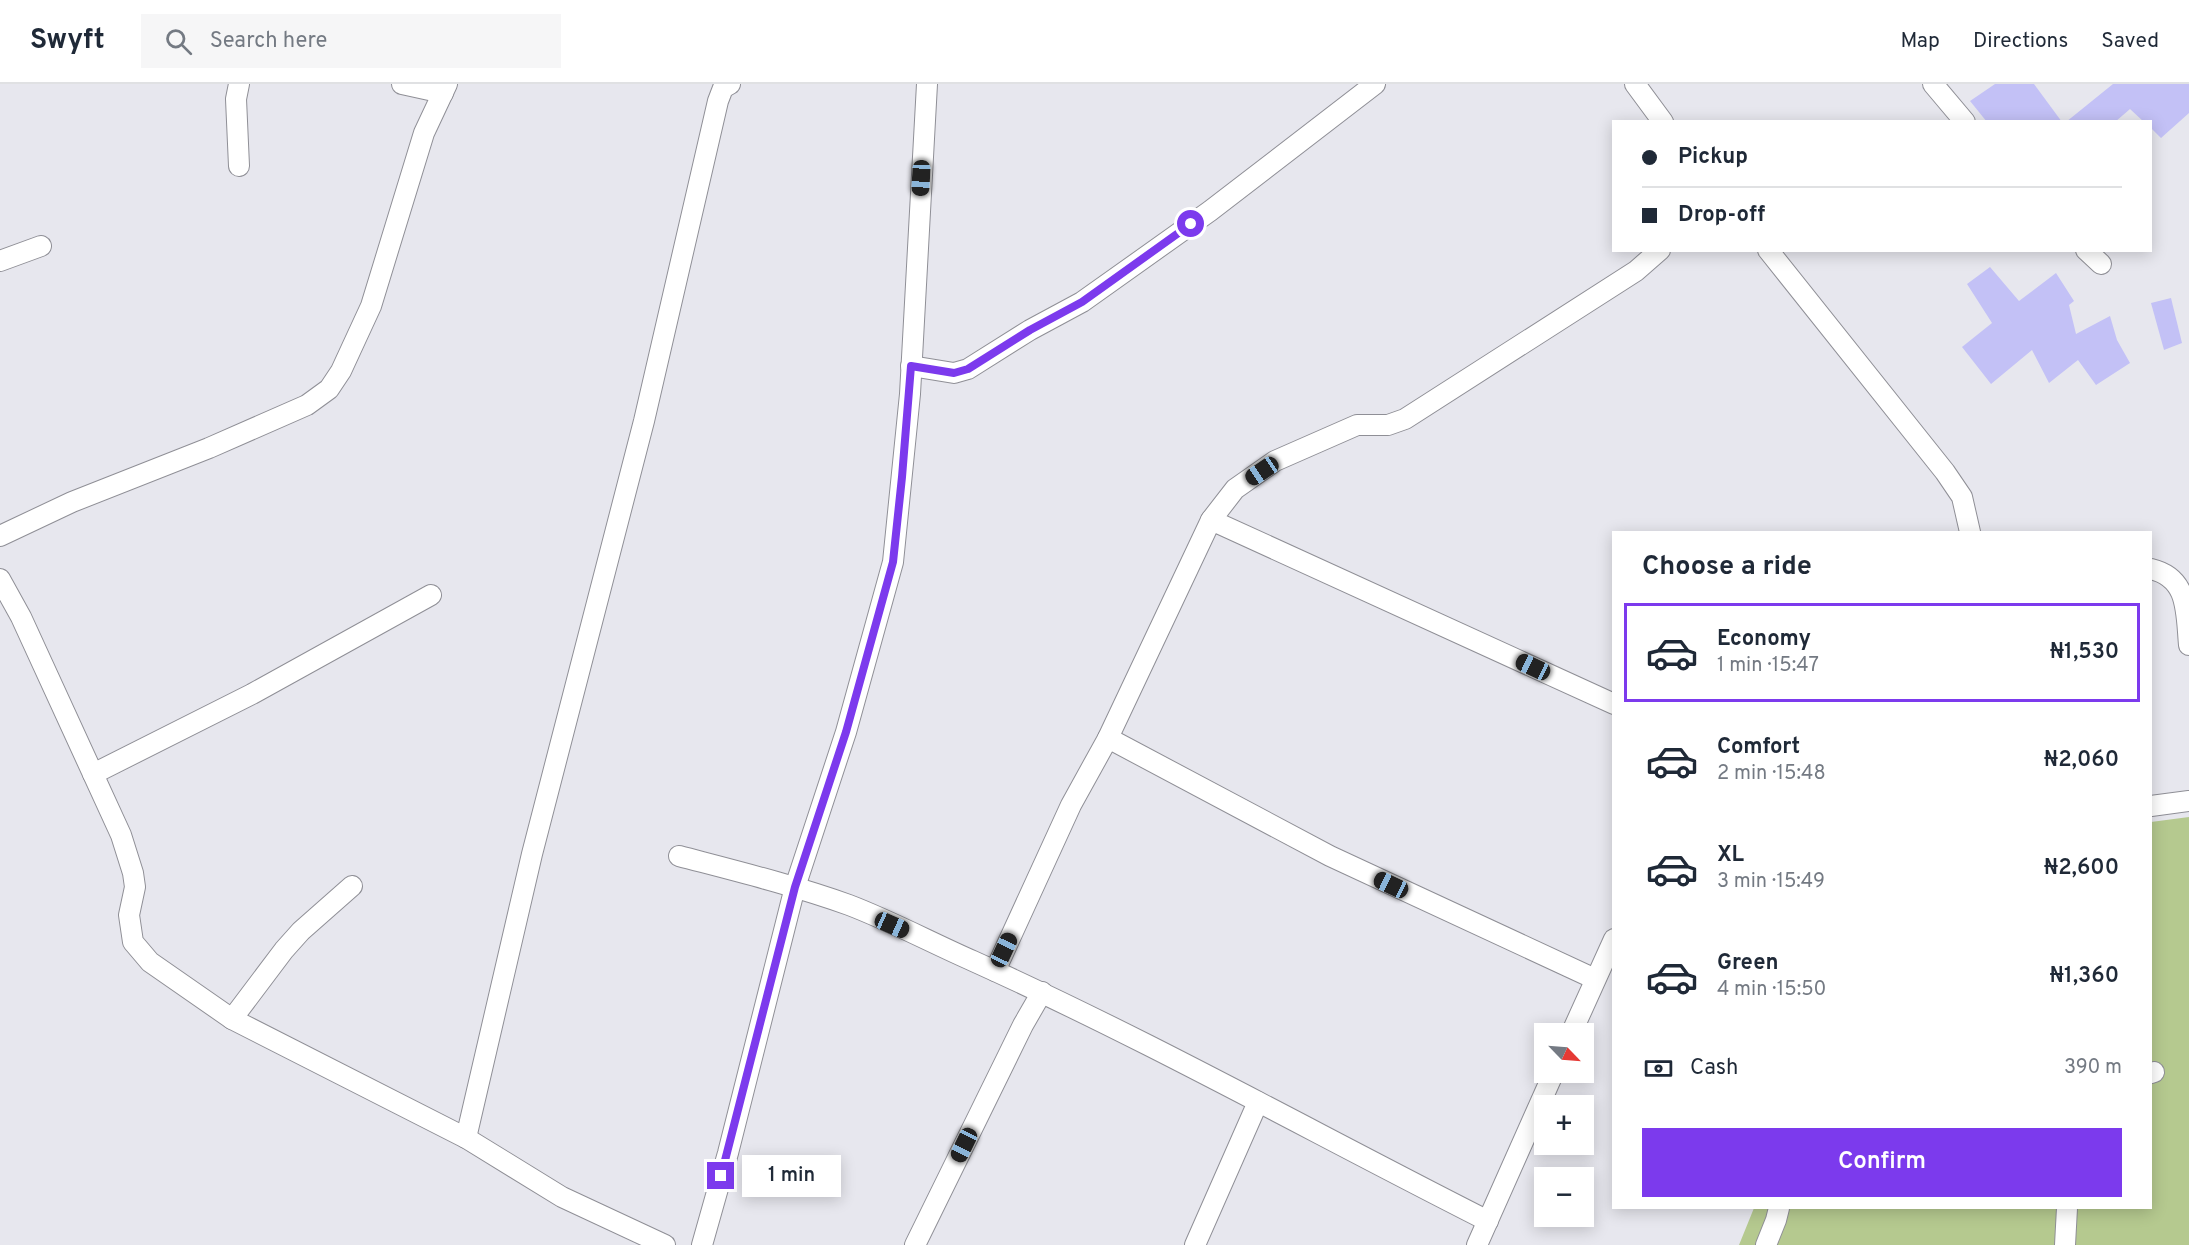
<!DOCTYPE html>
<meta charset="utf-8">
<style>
:root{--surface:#fff;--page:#f6f6f7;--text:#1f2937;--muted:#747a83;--line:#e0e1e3;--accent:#7c3aed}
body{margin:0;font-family:Overpass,sans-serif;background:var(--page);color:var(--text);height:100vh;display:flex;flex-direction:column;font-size:22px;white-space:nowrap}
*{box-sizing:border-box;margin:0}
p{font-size:20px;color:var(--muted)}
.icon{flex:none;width:33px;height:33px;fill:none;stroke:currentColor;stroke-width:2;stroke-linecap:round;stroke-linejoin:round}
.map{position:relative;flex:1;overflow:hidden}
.sheet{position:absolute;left:1612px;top:447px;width:540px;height:678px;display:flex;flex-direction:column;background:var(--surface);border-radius:0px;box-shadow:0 3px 15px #0003}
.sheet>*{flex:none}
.guide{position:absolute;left:1612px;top:36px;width:540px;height:132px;border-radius:0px;box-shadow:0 3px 15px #0003;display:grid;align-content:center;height:132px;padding:0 30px;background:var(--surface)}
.needle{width:39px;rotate:115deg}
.tools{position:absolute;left:1534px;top:939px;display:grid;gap:12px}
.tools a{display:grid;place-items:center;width:60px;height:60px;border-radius:0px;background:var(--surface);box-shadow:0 3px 15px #0003;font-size:30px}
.end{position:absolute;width:27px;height:27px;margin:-14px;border:8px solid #7c3aed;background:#fff;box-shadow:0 0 0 3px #fff}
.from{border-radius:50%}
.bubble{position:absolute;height:42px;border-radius:0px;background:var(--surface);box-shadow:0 3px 15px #0003;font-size:20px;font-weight:600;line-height:42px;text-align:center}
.car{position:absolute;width:18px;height:36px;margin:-18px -9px;border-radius:8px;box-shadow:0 0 4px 2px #0007;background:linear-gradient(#222 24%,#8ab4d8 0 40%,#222 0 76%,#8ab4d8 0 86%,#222 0)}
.guide b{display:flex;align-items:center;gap:21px;height:57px;font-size:22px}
.guide b+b{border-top:2px solid var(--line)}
.guide i{width:15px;height:15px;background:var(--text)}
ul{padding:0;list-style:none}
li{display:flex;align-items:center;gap:18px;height:99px;margin:0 12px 9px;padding:0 18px;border:3px solid transparent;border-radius:0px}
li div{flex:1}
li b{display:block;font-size:22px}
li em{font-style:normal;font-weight:600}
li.on{border-color:var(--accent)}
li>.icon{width:54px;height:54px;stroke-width:1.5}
h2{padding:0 30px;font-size:27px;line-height:72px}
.pay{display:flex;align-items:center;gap:15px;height:66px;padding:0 30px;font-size:22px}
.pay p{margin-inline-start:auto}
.button{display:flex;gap:12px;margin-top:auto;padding:12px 30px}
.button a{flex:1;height:69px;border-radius:0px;background:var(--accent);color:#fff;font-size:24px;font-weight:600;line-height:69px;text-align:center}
header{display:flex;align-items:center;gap:36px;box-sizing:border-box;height:84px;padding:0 30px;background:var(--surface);border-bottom:2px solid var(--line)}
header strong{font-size:28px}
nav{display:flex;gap:33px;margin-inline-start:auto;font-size:21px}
.search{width:420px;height:54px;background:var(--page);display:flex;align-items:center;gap:15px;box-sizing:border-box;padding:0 21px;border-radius:0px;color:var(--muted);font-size:22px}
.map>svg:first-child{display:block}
</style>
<header>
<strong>Swyft</strong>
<div class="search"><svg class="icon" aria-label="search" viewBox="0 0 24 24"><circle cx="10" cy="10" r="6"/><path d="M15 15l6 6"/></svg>Search here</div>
<nav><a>Map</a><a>Directions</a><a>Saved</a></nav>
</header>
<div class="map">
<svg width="2189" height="1161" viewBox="0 0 2189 1161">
<rect width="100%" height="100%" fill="#e7e7ee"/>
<!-- green -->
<polygon fill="#b5c98f" points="2189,733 2189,1161 1739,1161 1754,1124 2151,1124 2151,738"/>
<!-- building -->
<g fill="#c3c1f6">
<polygon points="1995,0 2034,0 2062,38 1987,38 1970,17"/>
<polygon points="2113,0 2189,0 2189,29 2161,54 2151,44 2151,38 2144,38 2130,25 2115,38 2066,38"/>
<polygon points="1990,183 2019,217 2056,189 2074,217 2069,221 2076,250 2110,232 2117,256 2130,279 2096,301 2078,276 2049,299 2032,266 1991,300 1962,263 1992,239 1967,200"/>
<polygon points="2171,214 2182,259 2164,266 2151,219"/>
</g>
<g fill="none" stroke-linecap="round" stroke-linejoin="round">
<defs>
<g id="street">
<polyline points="239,0 236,15 239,82"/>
<polyline points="402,0 443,9"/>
<polyline points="1635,0 1663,38"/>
<polyline points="1933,0 1965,38"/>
<polyline points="1768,166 1945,388 1962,413 1970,448"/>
<polyline points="2086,166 2101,180"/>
<polyline points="0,177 41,162"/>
<polyline points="911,282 954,289 968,285 1030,246 1082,218 1210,127 1375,0"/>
<polyline points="1211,436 1235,405 1275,377 1357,341 1388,341 1405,335 1636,187 1660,166"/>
<polyline points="0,452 72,418 209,364 307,321 329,305 341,287 371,222 424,49 447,0"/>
<path d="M2151,485C2189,494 2186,528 2189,561"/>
<polyline points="0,495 21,533 121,751 133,789 135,803 129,831 133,858 150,878 232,935 466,1054 562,1113 665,1161"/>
<polyline points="1108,654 1330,772 1595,895"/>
<polyline points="93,690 252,610 431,511"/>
<polyline points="2151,722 2189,717"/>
<path d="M679,772C736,787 793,801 849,821C891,837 932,859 973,877C1148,956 1316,1050 1488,1137"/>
<polyline points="995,887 1071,721 1108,654 1211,436 1614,620"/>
<polyline points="232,935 284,866 301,847 352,802"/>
<polyline points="1571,950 1614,855"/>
<polyline points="2151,989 2154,988"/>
<polyline points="466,1054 532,770 644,337 718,17 723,4 730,0"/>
<polyline points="702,1161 728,1069 795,803 846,648 893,478 910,310 927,0"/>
<polyline points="915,1161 1023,941 1042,908"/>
<polyline points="1195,1161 1258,1018"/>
<polyline points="1477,1161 1554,988"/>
<polyline points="1766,1161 1776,1136 1779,1124"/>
<polyline points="2065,1161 2067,1124"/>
</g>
</defs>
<!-- street casing -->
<use href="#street" stroke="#8f8f96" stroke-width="22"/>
<!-- street -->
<use href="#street" stroke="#fff" stroke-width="20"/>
</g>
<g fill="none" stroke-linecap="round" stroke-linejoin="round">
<!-- route -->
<polyline stroke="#7c3aed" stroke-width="8" points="721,1092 795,803 846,648 893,478 902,393 911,282 954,289 968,285 1030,246 1082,218 1191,140"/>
</g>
</svg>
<div class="tools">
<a><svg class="needle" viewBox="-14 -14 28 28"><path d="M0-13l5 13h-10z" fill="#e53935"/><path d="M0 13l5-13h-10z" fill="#747a83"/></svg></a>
<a>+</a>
<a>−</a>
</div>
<i class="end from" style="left:1191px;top:140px"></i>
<i class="end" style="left:721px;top:1092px"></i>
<div class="bubble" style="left:742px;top:1071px;width:99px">1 min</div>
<i class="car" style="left:921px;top:94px;rotate:183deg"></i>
<i class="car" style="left:1262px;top:387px;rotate:236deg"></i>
<i class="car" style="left:1533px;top:583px;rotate:295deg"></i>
<i class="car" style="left:1391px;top:801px;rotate:295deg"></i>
<i class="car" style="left:892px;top:841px;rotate:114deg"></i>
<i class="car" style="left:1004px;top:866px;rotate:25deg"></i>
<i class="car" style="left:964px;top:1061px;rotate:206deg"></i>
<div class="guide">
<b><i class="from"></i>Pickup</b>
<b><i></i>Drop-off</b>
</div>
<section class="sheet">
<h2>Choose a ride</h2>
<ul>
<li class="on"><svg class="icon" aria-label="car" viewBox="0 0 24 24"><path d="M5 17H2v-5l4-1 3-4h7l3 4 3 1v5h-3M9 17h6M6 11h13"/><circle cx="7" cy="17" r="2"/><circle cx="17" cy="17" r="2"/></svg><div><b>Economy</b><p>1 min · 15:47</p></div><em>₦1,530</em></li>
<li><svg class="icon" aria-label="car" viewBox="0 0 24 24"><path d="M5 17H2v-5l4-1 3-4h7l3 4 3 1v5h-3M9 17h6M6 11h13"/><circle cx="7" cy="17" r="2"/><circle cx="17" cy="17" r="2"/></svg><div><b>Comfort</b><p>2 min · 15:48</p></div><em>₦2,060</em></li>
<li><svg class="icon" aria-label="car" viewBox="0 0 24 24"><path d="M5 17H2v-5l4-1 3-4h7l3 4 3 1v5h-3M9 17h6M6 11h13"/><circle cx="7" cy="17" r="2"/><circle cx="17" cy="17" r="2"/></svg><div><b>XL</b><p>3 min · 15:49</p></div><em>₦2,600</em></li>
<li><svg class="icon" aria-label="car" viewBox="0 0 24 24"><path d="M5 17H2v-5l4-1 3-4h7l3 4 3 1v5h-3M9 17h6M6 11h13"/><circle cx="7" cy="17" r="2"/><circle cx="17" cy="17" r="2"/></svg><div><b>Green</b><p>4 min · 15:50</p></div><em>₦1,360</em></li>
</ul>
<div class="pay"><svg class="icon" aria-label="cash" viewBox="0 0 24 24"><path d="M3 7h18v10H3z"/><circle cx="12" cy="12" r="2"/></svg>Cash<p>390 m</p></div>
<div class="button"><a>Confirm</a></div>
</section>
</div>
